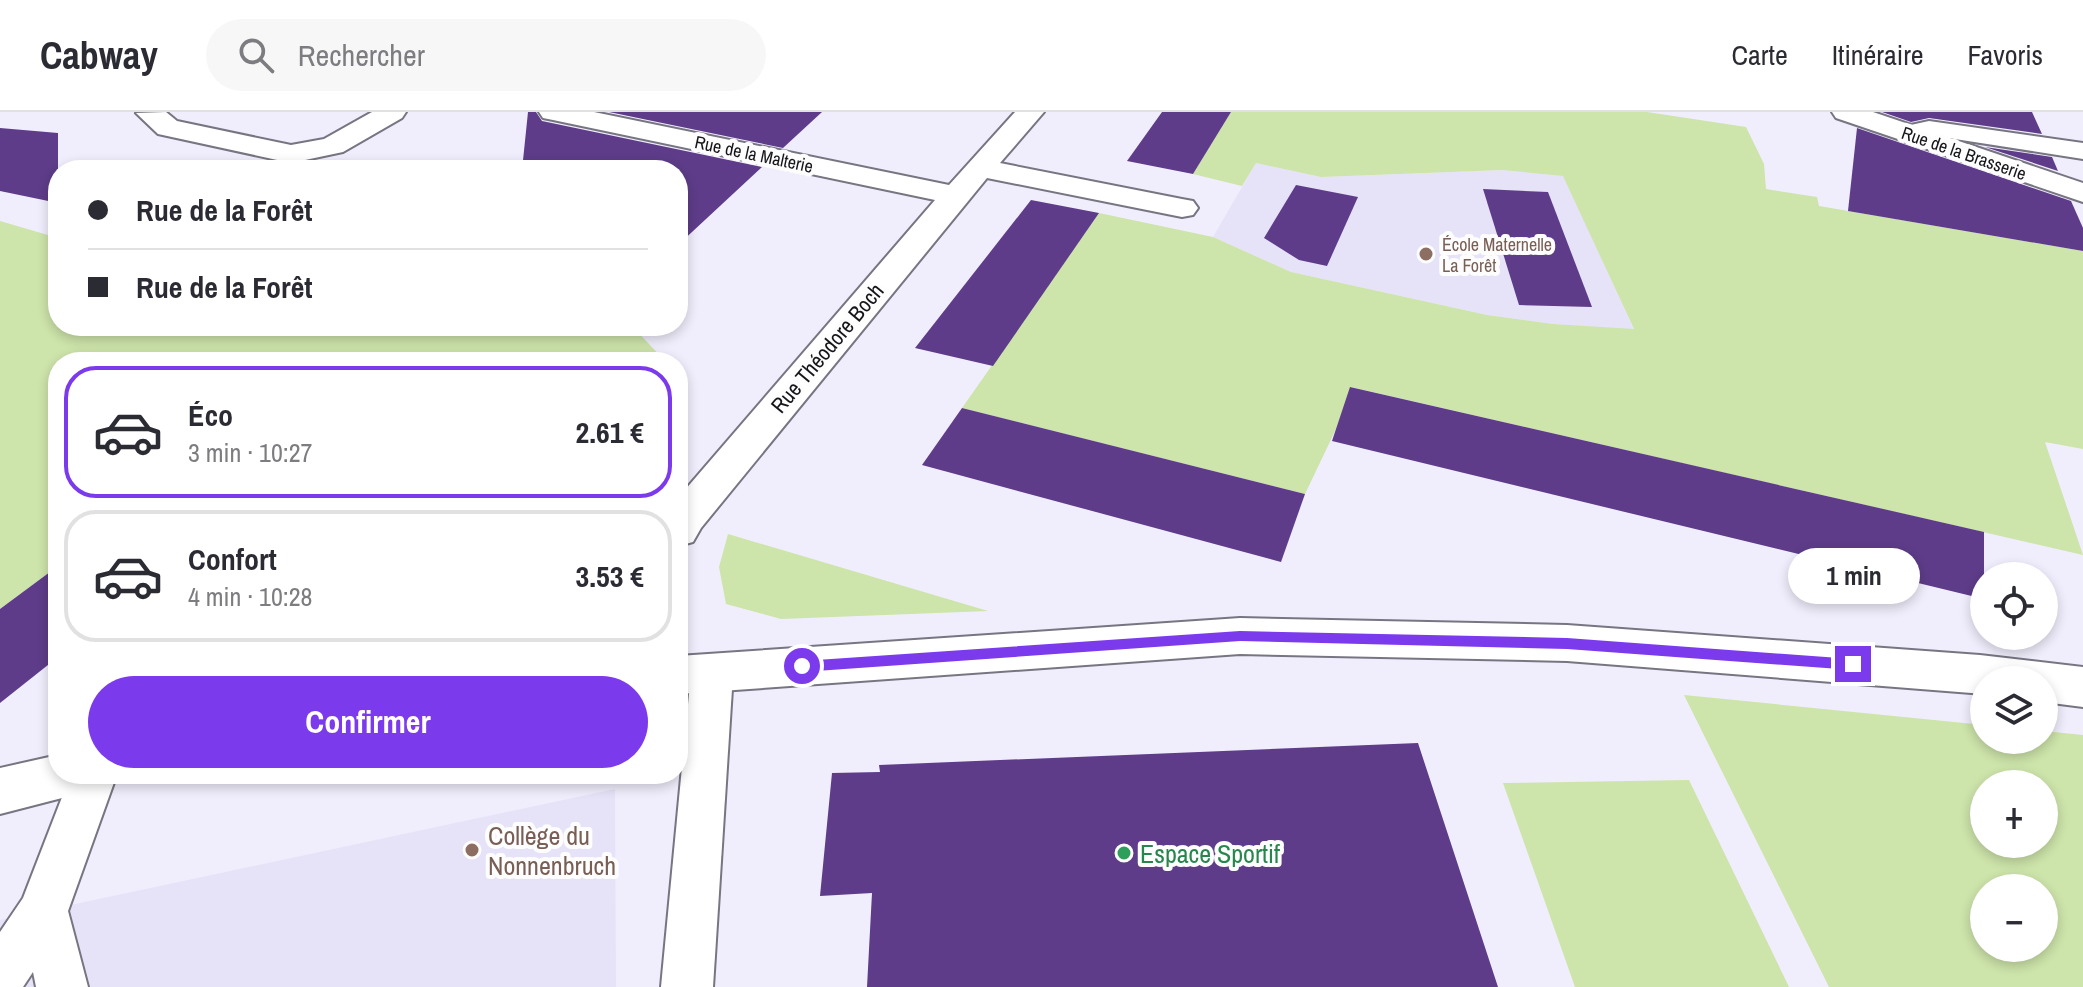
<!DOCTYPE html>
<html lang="fr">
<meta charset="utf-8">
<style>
:root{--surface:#fff;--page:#f7f7f7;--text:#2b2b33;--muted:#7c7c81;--line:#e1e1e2;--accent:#7c3aed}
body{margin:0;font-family:"Archivo Narrow",sans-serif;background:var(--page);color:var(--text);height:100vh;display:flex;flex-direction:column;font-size:30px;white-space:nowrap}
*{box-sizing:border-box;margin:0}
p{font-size:26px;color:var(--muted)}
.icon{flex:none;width:44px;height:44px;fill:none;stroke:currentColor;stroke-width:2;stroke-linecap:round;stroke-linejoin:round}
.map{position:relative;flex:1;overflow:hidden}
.drawer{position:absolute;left:48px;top:240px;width:640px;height:432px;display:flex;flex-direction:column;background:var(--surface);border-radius:32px;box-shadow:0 4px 12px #0003}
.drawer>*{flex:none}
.top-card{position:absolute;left:48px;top:48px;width:640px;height:176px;border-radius:32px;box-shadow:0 4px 12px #0003;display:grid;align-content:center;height:176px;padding:0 40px;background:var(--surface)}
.fabs{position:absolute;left:1970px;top:450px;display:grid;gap:16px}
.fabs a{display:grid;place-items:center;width:88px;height:88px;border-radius:50%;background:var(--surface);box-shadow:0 4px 12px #0003;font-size:40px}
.end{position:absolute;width:36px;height:36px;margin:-18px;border:10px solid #7c3aed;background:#fff;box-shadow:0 0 0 4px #fff}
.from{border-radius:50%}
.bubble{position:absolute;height:56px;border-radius:28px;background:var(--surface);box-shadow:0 4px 12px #0003;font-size:26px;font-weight:700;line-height:56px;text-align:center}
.top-card b{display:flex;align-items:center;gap:28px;height:76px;font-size:30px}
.top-card b+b{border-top:2px solid var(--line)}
.top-card i{width:20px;height:20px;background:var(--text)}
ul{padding:14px 0 0;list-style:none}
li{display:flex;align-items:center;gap:24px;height:132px;margin:0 16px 12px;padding:0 24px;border:4px solid var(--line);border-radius:32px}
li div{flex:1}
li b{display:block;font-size:30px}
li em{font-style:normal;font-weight:700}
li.selected{border-color:var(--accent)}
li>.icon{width:72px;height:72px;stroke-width:1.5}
.cta{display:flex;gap:16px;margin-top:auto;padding:16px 40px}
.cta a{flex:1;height:92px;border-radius:48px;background:var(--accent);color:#fff;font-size:32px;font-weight:700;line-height:92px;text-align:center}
header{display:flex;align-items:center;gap:48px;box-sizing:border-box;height:112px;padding:0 40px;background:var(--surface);border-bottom:2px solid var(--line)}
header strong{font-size:38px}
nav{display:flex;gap:44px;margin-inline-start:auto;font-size:28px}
.search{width:560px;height:72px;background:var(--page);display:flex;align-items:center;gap:20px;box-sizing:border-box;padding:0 28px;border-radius:44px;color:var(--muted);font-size:30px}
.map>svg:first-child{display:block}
</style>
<header>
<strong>Cabway</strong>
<div class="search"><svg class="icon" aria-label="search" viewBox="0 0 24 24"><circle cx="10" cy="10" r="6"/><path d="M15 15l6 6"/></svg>Rechercher</div>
<nav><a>Carte</a><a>Itinéraire</a><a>Favoris</a></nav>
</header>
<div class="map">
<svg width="2083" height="875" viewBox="0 0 2083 875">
<rect width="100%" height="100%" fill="#f0eefc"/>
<!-- built -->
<g fill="#e6e3f8">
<polygon points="1256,51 1321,65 1502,58 1564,64 1634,218 1553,212 1487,203 1291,160 1213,125"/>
<polygon points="615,677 616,875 0,875 0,808"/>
</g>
<!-- green -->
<g fill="#cde4aa" fill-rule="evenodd">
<polygon points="1231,0 1647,0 1746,15 1764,52 1766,77 1817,85 1819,94 2083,139 2083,337 2045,330 2083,443 1351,275 1336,317 1305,382 962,296 1099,101 1213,125 1291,160 1487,203 1553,212 1634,217 1563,64 1502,58 1321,65 1256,51 1242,74 1193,62"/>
<polygon points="0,109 58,126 58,214 632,214 666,250 58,250 58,454 0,497"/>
<polygon points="728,422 988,499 781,507 726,492 719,455"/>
<path d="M1684,583L1984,613V628H2044V619L2083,623V875H1829ZM1984,672H2044V732H1984ZM1984,776H2044V836H1984Z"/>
<polygon points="1689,668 1789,875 1575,875 1503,671"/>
</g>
<!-- building -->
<g fill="#5e3c89">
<polygon points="528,0 536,0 542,9 762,55 678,133 678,58 522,58"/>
<polygon points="609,0 822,0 783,36"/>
<polygon points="1162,0 1231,0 1193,62 1127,49"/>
<polygon points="1882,0 2032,0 2042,22 1929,6 1911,10"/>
<polygon points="0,16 58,21 58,91 0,79"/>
<polygon points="1857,16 2071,89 2083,116 2083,139 1848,99"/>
<polygon points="1985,35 2052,45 2058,59"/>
<polygon points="1296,73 1358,85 1327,154 1299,148 1264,126"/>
<polygon points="1483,77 1548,80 1592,195 1519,193"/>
<polygon points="1031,88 1099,101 993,254 915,236"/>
<polygon points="1350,275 1984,420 1984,487 1332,329"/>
<polygon points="962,296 1305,382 1281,450 922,353"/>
<polygon points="58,454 58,545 0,591 0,497"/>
<polygon points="1418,631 1498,875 867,875 872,781 820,784 832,661 880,660 879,653"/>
</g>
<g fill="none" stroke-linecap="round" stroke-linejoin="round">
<defs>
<g id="lane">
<polygon points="1929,9 2083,31 2083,47 1929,23 1906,28 1897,26 1894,21 1897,16"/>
<polygon points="712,544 727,549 733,561 713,875 661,875 691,561 697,549"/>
<polygon points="71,662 117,662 68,799 88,875 36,875 33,860 23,875 0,875 0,820 23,786"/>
</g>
<g id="street">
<polygon points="166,0 177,9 291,33 324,27 372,0 406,0 402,6 343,40 291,51 158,22 136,1"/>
<polygon points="539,0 594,0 949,73 1015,0 1044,0 1000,51 1182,87 1193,89 1198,96 1193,103 1182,105 987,66 701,416 693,430 678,434 678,386 935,88 553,8 543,6"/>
<polygon points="1832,0 1873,0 2083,71 2083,90 1836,6"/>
<polygon points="1240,506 1567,513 1980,543 2083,555 2083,595 2044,590 2044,568 1984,568 1984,582 1567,549 1240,542 678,582 678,544"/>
<polygon points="58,643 58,662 100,662 93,678 0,702 0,656"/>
</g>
</defs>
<!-- lane casing -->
<use href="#lane" stroke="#777581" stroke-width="4"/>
<!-- street casing -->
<use href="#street" stroke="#777581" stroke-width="4"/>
<!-- lane -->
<use href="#lane" fill="#fff" fill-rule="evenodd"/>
<!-- street -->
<use href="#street" fill="#fff" fill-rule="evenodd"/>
</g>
<!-- route -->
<polygon fill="#7c3aed" points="1240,519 1567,526 1853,547 1860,552 1853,558 1567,537 1240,529 802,560 795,554 802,549"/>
<!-- markers -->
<g fill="#8d6e63" stroke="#fdfdfd" stroke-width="3">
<circle cx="1426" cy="142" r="8"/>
<circle cx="472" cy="738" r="8"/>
</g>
<circle fill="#2e9e5b" stroke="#fdfdfd" stroke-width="3" cx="1124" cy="741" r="8"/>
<g text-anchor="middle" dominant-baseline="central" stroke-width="8" stroke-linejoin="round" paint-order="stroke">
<!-- far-street labels -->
<g font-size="18" fill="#16151a" stroke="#fdfdfd">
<text transform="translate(1964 41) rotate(19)">Rue de la Brasserie</text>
<text transform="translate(754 42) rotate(12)">Rue de la Malterie</text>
</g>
<!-- far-education labels -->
<g font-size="18" fill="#785e54" stroke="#fdfdfd" text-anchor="start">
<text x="1442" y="132">École Maternelle<tspan x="1442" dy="21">La Forêt</tspan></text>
</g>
<!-- street labels -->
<g font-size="22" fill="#16151a" stroke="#fdfdfd">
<text transform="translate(827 236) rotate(-50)">Rue Théodore Boch</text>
</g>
<!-- near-education labels -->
<g font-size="26" fill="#785e54" stroke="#fdfdfd" text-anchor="start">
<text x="488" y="723">Collège du<tspan x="488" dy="30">Nonnenbruch</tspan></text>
</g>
<!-- near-leisure labels -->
<g font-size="26" fill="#27864d" stroke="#fdfdfd" text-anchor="start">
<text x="1140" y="741">Espace Sportif</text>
</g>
</g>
</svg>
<div class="fabs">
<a><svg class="icon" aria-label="locate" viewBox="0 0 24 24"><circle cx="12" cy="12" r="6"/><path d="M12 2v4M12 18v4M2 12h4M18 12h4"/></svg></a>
<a><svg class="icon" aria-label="layers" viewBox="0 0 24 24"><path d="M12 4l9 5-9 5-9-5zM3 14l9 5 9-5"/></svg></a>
<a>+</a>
<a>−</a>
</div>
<i class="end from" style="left:802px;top:554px"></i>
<i class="end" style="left:1853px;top:552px"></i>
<div class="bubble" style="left:1788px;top:436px;width:132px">1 min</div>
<div class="top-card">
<b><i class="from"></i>Rue de la Forêt</b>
<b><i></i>Rue de la Forêt</b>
</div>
<section class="drawer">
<ul>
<li class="selected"><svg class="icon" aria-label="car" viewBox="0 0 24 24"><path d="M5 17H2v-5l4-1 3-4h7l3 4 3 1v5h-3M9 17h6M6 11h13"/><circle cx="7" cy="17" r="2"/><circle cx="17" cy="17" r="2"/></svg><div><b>Éco</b><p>3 min · 10:27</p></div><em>2.61 €</em></li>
<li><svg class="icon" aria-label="car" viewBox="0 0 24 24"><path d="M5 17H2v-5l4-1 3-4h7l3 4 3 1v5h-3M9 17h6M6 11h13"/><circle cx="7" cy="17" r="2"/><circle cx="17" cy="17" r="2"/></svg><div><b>Confort</b><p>4 min · 10:28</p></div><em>3.53 €</em></li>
</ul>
<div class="cta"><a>Confirmer</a></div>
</section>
</div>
